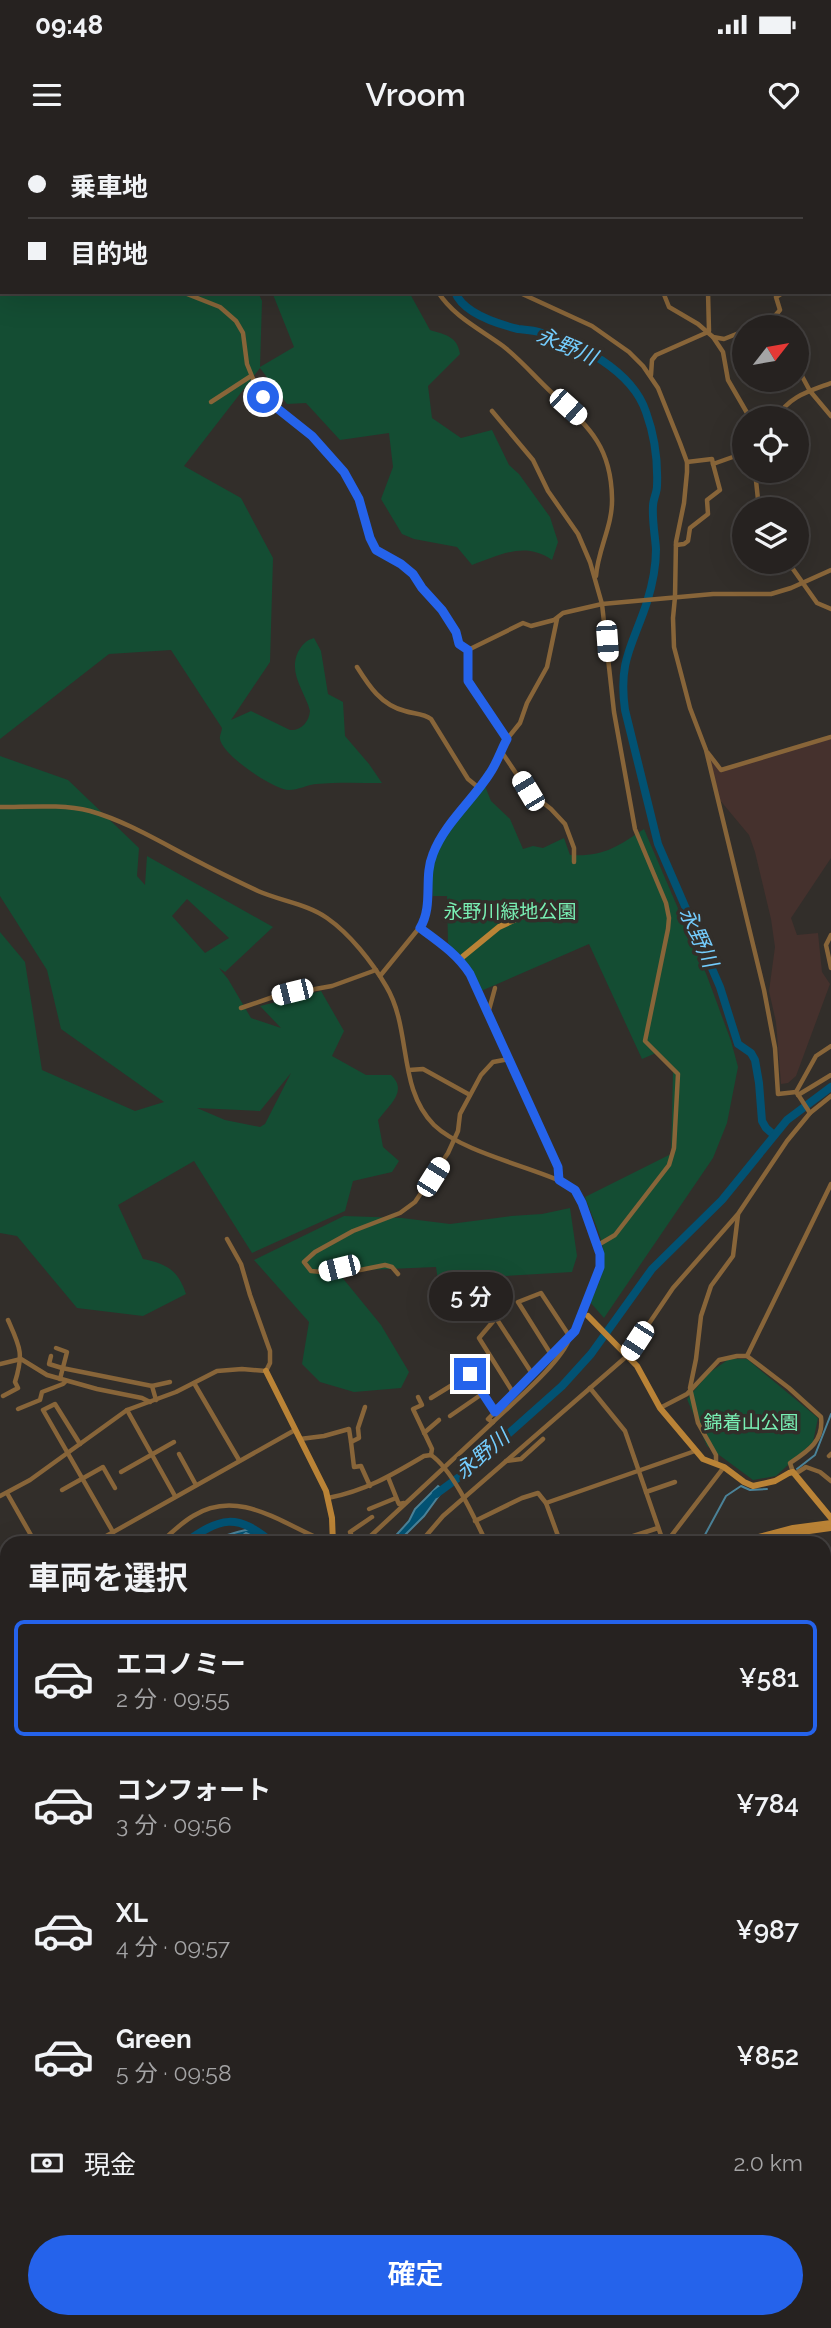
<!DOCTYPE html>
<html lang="ja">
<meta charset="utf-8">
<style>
:root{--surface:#262220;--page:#2e2a29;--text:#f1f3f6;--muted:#a4a4a5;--line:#423f3e;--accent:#2563eb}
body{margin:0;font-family:Raleway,"Noto Sans JP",sans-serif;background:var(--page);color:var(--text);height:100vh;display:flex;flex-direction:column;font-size:26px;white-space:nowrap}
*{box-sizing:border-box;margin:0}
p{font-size:23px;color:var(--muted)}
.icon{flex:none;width:38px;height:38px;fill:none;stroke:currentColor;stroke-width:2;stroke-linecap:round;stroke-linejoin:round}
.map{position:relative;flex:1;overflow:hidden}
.drawer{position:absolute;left:0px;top:1396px;width:831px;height:793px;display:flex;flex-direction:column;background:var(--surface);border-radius:21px 21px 0 0;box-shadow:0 7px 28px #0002,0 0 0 2px var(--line)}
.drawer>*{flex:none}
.banner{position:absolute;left:0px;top:0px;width:831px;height:154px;box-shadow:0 7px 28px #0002,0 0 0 2px var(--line);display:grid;align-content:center;height:154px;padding:0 28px;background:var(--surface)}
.needle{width:46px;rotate:59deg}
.controls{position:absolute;left:732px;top:175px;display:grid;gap:14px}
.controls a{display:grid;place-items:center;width:77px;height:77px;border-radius:50%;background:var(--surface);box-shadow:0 7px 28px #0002,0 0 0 2px var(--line);font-size:35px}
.end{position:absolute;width:32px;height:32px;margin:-16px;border:9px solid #2563eb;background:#fff;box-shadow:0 0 0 4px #fff}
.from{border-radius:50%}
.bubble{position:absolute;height:49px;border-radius:24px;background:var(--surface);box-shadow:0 7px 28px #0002,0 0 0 2px var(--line);font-size:23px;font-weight:600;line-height:49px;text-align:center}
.car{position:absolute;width:21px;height:42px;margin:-21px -10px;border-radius:9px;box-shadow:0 0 5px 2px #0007;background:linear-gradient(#fff 24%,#345 0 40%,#fff 0 76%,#345 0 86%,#fff 0)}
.banner b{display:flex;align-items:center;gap:24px;height:66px;font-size:26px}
.banner b+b{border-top:2px solid var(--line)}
.banner i{width:18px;height:18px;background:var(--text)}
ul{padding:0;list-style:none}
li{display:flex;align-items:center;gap:21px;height:116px;margin:0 14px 10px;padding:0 14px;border:4px solid transparent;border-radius:10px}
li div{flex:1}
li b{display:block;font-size:26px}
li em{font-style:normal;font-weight:600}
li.selected{border-color:var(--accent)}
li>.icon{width:63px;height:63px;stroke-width:1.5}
h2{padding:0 28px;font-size:32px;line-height:84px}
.pay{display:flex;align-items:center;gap:18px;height:77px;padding:0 28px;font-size:26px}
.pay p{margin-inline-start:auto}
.primary-button{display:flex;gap:14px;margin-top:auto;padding:14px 28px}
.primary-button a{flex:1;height:80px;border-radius:42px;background:var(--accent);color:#fff;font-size:28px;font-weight:600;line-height:80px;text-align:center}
.status{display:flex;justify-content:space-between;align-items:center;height:49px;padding:0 35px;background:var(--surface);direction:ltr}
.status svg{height:19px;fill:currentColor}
header{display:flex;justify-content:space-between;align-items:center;height:91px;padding:0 28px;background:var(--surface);font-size:32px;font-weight:600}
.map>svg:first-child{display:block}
</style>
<div class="status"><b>09:48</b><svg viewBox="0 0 49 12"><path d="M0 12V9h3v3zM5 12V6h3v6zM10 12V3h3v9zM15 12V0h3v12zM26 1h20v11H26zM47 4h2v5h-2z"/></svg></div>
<header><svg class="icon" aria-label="menu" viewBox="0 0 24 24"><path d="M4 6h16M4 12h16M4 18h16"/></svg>Vroom<svg class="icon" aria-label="heart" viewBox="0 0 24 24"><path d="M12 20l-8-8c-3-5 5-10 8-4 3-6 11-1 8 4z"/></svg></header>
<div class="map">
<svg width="831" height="2188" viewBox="0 0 831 2188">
<rect width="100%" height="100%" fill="#322e2a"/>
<!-- industrial -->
<polygon fill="#45312d" points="831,598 831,718 791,778 797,795 818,793 822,832 830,844 796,936 788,943 781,944 776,882 769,851 775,807 771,779 755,712 749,695 719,659 708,617 722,631"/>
<!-- green -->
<g fill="#144d33" fill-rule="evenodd">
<path d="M0,25H2V152H258L262,161L260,227L294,207L272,152H409L430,190C446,195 457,196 460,214L428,246L432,278L461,298L492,290L509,325L519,334L550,377L558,402L552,420C525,401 500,415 472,425L457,407L414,399L402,394L381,359L393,327L389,293L340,300L306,263L287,264L260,228L184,326L241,358L273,418L270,522L231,580L251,571L290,590C301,591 309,582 310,571C305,551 288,534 298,512C302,505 306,500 314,498L321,511L328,554L343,562L345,596L369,624L382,643C360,643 338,642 316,644C307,645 298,650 289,650C274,650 222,615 220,599C219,597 222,591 222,588L171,510L109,514L0,599Z"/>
<path d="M0,616L68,640L139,708L137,736L145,745L147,716L273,787L225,832L219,828L228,839L251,878L281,888L260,866L321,851L344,891L332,916L366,935H391C408,951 390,964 378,980L383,1007L399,1021L392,1032L353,1041L345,1071L252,1113L194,1021L118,1065L143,1119C167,1124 178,1130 186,1154L143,1176L77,1168L17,1096L0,1093V792L25,822L42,930L135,971L164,962L61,889L47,830L0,756ZM187,759L229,798L205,813L172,776ZM291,933L265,984L260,987L225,980L197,968L260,971Z"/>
<path d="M485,646L491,661L510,679L523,709L533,706L543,708L564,698L570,715C603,717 617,707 644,689L707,836L731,901L738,927L727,983L713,1018L604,1178L590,1162C615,1116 602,1103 585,1057L671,1014L673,931L656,913L642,919L589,804L481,851L467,825L448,803L447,756H433C433,748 431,740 432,733C433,703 467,669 485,646Z"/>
<polygon points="570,1068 577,1116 572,1132 438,1140 436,1127 341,1131 341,1136 381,1185 409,1232 401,1248 354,1252 320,1242 302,1224 309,1182 254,1120 344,1076 402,1078 450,1084 511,1076 542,1074"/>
<polygon points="729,1219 747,1219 818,1278 813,1302 776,1336 753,1340 707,1306 687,1259 709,1233"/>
<polygon points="824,2124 831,2132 831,2188 806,2188 804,2184 788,2188 786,2185 778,2188 758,2188 756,2182 824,2182"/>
</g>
<!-- water -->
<g fill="#025273" stroke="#4b8298" stroke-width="2">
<polygon points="438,1346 443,1350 424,1376 397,1403 389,1403 409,1381 415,1369"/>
<path d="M252,1389L281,1403H267L246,1393L232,1403H175C189,1393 202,1399 219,1397C230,1395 240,1390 252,1389Z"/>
</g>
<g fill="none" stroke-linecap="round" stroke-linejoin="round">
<!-- stream -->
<g stroke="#4b8298" stroke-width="2">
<polyline points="253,0 254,2"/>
<polyline points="453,152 455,154"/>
<polyline points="797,1329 815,1315 831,1274"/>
<polyline points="700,1404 726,1356 741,1346 750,1350 767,1349"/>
<polyline points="826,1991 831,1983"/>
<polyline points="824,2121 831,2129"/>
</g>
<!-- canal -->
<polyline stroke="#025273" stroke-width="4.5" points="0,2140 7,2135"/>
<!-- river -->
<g stroke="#025273" stroke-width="8">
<polyline points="448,2 448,0"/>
<path d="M455,152C463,173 498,184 518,189C525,190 532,190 539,192C578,203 632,230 646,272C654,294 658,322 657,346C657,353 653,359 653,366C652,380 655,395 656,409C656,426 652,446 647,462C633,505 618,520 625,570L658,704L720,847L738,904L751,913L755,920L759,943L762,981L766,988L774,995"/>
<polyline points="436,1354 462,1335 562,1246 591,1214 652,1129 722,1060 787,980 831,947"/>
<path d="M183,1404C221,1377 236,1372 274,1404"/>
</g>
<!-- street -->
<g stroke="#886539" stroke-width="4.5">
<polyline points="631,0 631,2"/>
<polyline points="694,0 695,2"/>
<polyline points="772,0 772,2"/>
<polyline points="434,2 434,0"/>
<polyline points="476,2 477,0"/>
<polyline points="681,2 684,0"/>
<polyline points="830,134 831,133"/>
<polyline points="182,152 220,167 236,181 243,193 247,224 258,251 272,266 312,296 344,332 359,359 370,398 376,410 401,424 413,434 442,470 456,492 459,504 468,510"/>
<path d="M438,152C454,177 480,189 503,206C521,220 534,236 550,251C586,285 611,303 612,358C613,385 598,409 596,436"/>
<polyline points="518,152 592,186 629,212 643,226 658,248 680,303 687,322 687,332 684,363 676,402 675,457 673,478 674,507 690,568 706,610 764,850 775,908 778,954 796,952"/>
<polyline points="663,152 669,167 698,184 713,197 723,212 728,240 750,278"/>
<polyline points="708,152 709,191"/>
<polyline points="773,178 777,187"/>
<polyline points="752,187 773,178 780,170 776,157 784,152"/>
<polyline points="713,197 724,199 744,191"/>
<polyline points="796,225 810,251 831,276"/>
<polyline points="651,235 652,220 656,215 708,192"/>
<polyline points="211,262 251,236"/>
<polyline points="492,271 533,320 548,351 578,394 590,422 602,464 614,572 635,689 666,763 669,778 668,789 645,901 678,934 674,1008 669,1025 615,1095 598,1105"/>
<path d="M776,278C790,256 807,252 831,243"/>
<polyline points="687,322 712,319 713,324 744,313"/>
<polyline points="755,331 759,369"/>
<polyline points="676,405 684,404 688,401 690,388 708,374 707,360 720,350 713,324"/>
<polyline points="788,422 817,463 831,469"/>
<polyline points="468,510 523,483 531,486 554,480 563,473 602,464 713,454 771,454 791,448 831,430"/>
<polyline points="468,510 468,541 506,598"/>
<path d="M357,527C369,546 381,565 405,571C414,574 423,573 431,579L468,639L479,648"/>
<polyline points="501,611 528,651 551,669 565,684 574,708 574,722"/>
<polyline points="708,613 721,630 831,597"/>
<path d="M0,667C29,667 62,664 90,671C129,682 165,705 201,723C220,733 239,742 258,751C281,761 307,764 327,778C350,794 372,822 386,846C412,889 397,948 434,985C462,1012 529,1026 565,1043L574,1050L582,1063L598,1105L601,1119L597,1137L585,1163L580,1181L570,1197L488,1279L493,1282L362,1404"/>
<polyline points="420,788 454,814 470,834 557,1027 559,1040"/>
<polyline points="831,795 826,805 831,828"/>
<polyline points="380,836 424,782 429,761 428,734 433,713 445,693 489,635 507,599 520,583 527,563 547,527 557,479"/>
<polyline points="241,868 276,856 332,846 376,830"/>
<polyline points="489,870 495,848"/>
<polyline points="409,930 423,929 470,955"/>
<polyline points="796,952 816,916 831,906"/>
<polyline points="797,953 810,973"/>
<polyline points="798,955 831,935"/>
<polyline points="398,1134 392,1127 385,1125 360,1130 343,1127 322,1132 311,1131 304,1122 315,1112 353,1091 400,1073 415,1062 448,1013 458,991 460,974 481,935 493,922 509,919"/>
<polyline points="56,1208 67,1212 60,1239"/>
<polyline points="51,1216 49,1224 62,1228 152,1246 170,1242"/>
<polyline points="747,1216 831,1044"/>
<polyline points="463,1222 482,1254"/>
<polyline points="0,1224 21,1219 47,1235 97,1249 142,1258 150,1262"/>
<polyline points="194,1243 239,1320"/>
<polyline points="152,1246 156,1260"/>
<polyline points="590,1248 625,1291 664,1404"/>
<polyline points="514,1254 479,1198 496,1178 533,1235"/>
<path d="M3,1256L18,1248L15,1242C24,1213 20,1207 8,1180"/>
<polyline points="418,1257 422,1265 413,1269 432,1309 431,1315"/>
<polyline points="431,1258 470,1234"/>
<path d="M660,1268L687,1254L719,1220L737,1216H747L789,1248L821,1277C824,1301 808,1311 790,1323L793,1332"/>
<polyline points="18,1269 40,1260 42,1252 63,1244 66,1241"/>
<polyline points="127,1270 175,1356"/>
<polyline points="450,1276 482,1254 495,1272"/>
<path d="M493,1282C513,1263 562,1222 570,1197L541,1153L518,1162L552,1216"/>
<polyline points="424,1293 439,1280"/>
<polyline points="300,1299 324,1296 349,1289 351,1302 359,1298 358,1288 365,1267"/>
<polyline points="351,1302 354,1327 361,1326 370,1346"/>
<polyline points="80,1304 55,1264 43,1270 113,1392"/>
<polyline points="179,1314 196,1345"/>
<polyline points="829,1316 831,1314"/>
<polyline points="506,1321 521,1319 543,1299"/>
<polyline points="716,1324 716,1315 698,1283 690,1248 696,1219 701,1176 711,1146 733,1116 738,1075"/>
<polyline points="121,1332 174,1302"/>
<polyline points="795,1334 806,1327 820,1332 831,1341"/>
<polyline points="388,1337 398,1362 399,1364 404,1363"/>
<polyline points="62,1350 103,1327 115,1348"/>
<polyline points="646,1352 675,1342"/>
<polyline points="7,1353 36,1404"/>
<polyline points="0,1356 30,1340 127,1270 176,1252 217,1231 242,1229 266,1231 270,1223 270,1211 250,1155 241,1124 227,1099"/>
<path d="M328,1358C365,1351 392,1335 424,1316L431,1315C453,1330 475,1379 487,1404"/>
<polyline points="546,1363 695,1311"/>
<polyline points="369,1369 396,1358"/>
<polyline points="475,1381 522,1358 538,1353 546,1363 561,1404"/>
<polyline points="366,1399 353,1399 350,1392 372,1377"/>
<polyline points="624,1399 658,1388"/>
<polyline points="92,1404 295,1290"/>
<path d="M159,1404C170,1394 181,1383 193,1376C241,1346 287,1388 332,1404"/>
<polyline points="419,1404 443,1376 627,1216 673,1148 738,1074 787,1001 810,973 831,956"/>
<polyline points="665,1404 724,1327"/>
<polyline points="0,1456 7,1452"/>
<polyline points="0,1472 7,1471"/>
<polyline points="824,1474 831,1469"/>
<polyline points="0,1514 7,1512"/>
<polyline points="824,1524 831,1534"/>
<polyline points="824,1547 831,1543"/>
<polyline points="824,1564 831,1568"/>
<polyline points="824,1626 831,1614"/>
<polyline points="0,1645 7,1641"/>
<polyline points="824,1649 831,1653"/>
<polyline points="824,1735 831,1739"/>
<polyline points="824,1757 831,1746"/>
<polyline points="0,1795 7,1806"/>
<polyline points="824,1809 831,1797"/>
<polyline points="824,1822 831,1826"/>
<polyline points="0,1836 7,1848"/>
<polyline points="0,1836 7,1832"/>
<polyline points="824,1907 831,1911"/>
<polyline points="0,1913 7,1910"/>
<polyline points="829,1929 831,1926"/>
<polyline points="0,1953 7,1965"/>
<polyline points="824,1974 831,1962"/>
<polyline points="824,1993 831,1997"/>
<polyline points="824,2015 831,2003"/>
<polyline points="0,2019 7,2021"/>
<polyline points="0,2052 7,2063"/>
<polyline points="824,2068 831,2056"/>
<polyline points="0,2107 7,2117"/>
<polyline points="0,2136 7,2131"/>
<polyline points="0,2144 7,2139"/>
<polyline points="2,2172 8,2188"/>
<polyline points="94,2182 95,2188"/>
<polyline points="124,2182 126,2188"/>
<polyline points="292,2182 292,2188"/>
<polyline points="398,2182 401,2188"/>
<polyline points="424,2182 428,2188"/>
<polyline points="550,2182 560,2188"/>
<polyline points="747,2182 748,2188"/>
<polyline points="57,2188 57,2182"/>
<polyline points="172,2188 181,2182"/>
<polyline points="189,2188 192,2182"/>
<polyline points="351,2188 352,2182"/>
<polyline points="432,2188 436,2182"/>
<polyline points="641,2188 643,2182"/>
<polyline points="685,2188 695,2182"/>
</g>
<!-- secondary -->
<g stroke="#ba8336" stroke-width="6">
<polyline points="427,0 430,2"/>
<polyline points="460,819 499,787 548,764"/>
<polyline points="588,1176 637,1226 660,1268 703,1319 724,1327 744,1342 753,1346 775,1341 789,1333 793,1332 831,1378"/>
<polyline points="266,1231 326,1351 332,1378 333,1404"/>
<polyline points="732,1404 793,1388 831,1383"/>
<polyline points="751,1404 795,1393 831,1388"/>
<polyline points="0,1596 7,1600"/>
<polyline points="0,1712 7,1722"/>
<polyline points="0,1750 7,1745"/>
<polyline points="0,1756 7,1752"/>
<polyline points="0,1988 7,1990"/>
<polyline points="824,2081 831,2084"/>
<polyline points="315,2182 319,2188"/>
<polyline points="456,2182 460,2188"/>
<polyline points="594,2188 595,2182"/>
</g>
<!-- primary -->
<g stroke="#e0992e" stroke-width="6">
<polyline points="819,0 820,2"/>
<polyline points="830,34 831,39"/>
</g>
</g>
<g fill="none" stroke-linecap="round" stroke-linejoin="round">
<!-- route -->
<path stroke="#2563eb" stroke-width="9" d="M263,257L312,296L344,332L359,359L370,398L376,410L401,424L413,434L422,448L442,470L456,492L459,504L468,510V541L507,599C501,610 497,623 490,633C473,660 444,684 433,714C423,738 434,765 420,788C439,802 457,814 470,834L558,1027L559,1040L575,1050L582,1063L600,1114V1127L575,1191L495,1272L470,1234"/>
</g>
<g text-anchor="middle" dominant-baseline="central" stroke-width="7" stroke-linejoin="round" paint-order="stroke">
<!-- park labels -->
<g font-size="19" fill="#79f0b4" stroke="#322e2a">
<text x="510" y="771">永野川緑地公園</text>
<text x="751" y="1282">錦着山公園</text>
</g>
<!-- water labels -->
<g font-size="21" font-style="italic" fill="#74cdfe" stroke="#322e2a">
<text transform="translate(567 206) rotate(23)">永野川</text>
<text transform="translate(699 797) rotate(66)">永野川</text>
<text transform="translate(482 1314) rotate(-40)">永野川</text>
</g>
</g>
</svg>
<div class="controls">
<a><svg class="needle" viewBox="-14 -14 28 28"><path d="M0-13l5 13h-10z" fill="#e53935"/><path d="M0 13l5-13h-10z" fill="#a4a4a5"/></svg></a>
<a><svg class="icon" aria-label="locate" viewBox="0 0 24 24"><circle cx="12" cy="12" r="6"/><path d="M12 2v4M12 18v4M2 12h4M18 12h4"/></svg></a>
<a><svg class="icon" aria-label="layers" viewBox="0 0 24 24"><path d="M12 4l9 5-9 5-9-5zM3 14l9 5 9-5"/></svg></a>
</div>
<i class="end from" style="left:263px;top:257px"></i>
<i class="end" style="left:470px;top:1234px"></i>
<div class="bubble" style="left:429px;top:1132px;width:84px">5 分</div>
<i class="car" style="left:568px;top:267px;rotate:132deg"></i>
<i class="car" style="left:607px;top:501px;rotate:176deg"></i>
<i class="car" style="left:528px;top:651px;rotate:329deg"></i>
<i class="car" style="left:292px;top:852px;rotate:256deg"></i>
<i class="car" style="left:433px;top:1037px;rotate:32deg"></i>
<i class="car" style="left:339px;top:1128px;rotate:256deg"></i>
<i class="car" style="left:637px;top:1201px;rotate:213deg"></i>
<div class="banner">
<b><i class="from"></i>乗車地</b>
<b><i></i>目的地</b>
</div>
<section class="drawer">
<h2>車両を選択</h2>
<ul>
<li class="selected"><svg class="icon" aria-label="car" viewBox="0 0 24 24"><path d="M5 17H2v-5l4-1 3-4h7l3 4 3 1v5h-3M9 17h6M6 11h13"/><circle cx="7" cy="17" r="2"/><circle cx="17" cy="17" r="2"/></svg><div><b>エコノミー</b><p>2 分 · 09:55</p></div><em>¥581</em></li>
<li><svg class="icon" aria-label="car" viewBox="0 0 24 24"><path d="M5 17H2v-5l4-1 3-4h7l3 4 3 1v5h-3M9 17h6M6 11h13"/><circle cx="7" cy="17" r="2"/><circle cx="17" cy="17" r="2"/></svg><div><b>コンフォート</b><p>3 分 · 09:56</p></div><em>¥784</em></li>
<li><svg class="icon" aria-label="car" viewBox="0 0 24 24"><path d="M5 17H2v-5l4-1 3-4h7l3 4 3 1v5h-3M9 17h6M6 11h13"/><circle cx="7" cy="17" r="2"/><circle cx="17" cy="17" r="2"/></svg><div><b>XL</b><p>4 分 · 09:57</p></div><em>¥987</em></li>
<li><svg class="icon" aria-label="car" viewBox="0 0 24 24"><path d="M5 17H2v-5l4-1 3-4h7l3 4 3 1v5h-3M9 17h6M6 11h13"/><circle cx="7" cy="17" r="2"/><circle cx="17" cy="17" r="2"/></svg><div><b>Green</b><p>5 分 · 09:58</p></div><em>¥852</em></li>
</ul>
<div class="pay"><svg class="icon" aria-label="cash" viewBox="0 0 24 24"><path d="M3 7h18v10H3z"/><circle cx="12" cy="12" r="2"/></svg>現金<p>2.0 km</p></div>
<div class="primary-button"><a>確定</a></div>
</section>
</div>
